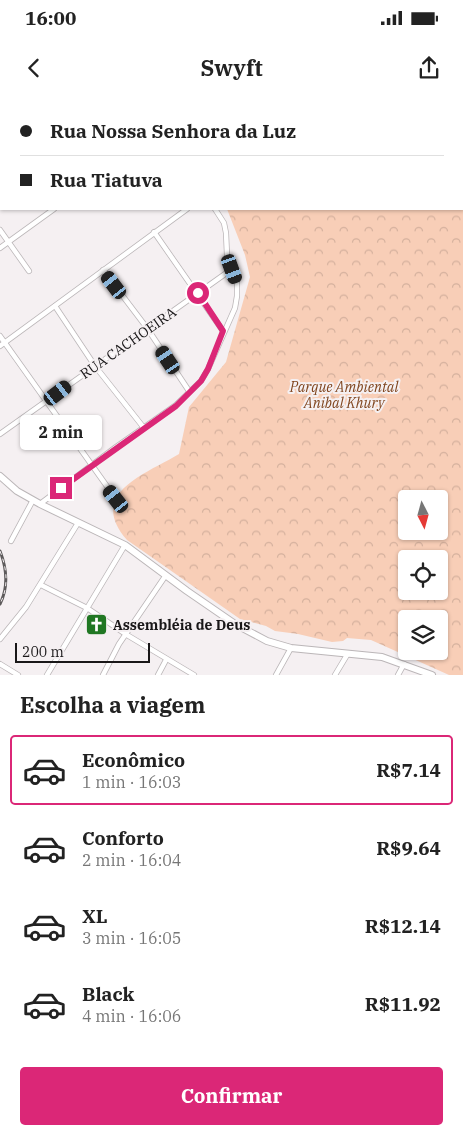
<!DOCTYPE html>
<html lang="pt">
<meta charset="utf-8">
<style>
:root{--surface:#fff;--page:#f6f6f6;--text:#222;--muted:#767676;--line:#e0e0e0;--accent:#db2777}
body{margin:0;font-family:"IBM Plex Serif",serif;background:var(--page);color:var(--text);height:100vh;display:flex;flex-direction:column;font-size:19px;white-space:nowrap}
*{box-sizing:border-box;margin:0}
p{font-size:16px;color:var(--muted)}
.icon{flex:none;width:28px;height:28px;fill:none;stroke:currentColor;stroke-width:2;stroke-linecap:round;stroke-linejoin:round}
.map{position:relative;height:575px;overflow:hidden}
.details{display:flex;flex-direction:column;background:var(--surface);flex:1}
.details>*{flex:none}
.guide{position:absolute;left:0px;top:0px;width:464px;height:110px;box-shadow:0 1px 4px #0004;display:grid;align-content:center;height:110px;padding:0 20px;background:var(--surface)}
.needle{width:32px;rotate:174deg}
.controls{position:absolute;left:398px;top:390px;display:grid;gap:10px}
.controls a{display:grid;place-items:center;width:50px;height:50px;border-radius:5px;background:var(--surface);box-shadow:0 1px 4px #0004;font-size:25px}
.scale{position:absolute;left:15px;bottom:12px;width:135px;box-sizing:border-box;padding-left:5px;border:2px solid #191718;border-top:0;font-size:14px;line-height:18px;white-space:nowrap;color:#191718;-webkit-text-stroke:4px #f5f0f2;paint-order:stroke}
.end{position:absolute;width:22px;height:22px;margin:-11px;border:6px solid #db2777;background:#fff;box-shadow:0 0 0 2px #fff}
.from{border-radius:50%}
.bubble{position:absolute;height:35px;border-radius:5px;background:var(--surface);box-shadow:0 1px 4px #0004;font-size:16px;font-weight:700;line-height:35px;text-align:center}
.car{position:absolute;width:15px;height:30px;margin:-15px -8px;border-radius:6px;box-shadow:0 0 4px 1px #0007;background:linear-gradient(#222 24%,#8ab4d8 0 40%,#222 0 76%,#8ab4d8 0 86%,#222 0)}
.guide b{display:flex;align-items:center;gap:18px;height:48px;font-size:19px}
.guide b+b{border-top:1px solid var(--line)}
.guide i{width:12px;height:12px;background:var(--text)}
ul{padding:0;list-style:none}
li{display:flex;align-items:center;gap:15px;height:70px;margin:0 10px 8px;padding:0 10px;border:2px solid transparent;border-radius:5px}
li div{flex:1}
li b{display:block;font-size:19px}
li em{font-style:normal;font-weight:700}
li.selected{border-color:var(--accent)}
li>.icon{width:45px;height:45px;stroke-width:1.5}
h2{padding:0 20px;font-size:22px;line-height:60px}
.cta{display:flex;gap:10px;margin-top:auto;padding:10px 20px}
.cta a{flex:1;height:58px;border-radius:5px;background:var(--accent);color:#fff;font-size:20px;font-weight:700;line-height:58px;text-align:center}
.status{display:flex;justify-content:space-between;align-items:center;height:35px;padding:0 25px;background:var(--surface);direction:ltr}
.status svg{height:14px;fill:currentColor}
header{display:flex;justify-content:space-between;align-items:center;height:65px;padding:0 20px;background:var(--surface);font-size:22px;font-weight:700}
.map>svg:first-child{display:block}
</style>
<div class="status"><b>16:00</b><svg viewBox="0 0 49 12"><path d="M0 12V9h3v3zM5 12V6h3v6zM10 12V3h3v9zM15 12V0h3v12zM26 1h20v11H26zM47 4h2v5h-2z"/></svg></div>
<header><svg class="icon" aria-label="back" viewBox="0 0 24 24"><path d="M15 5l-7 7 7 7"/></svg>Swyft<svg class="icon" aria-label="share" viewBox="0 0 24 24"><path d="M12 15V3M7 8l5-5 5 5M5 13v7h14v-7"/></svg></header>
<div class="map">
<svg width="463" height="575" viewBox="0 0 463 575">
<defs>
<pattern id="forest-crowns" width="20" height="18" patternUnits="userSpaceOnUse" patternTransform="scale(1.25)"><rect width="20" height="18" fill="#f8ceb7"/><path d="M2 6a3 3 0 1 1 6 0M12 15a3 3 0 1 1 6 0" fill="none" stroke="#d4b09d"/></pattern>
</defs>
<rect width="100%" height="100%" fill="#f5f0f2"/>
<!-- forest -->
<g fill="url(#forest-crowns)" fill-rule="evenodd">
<polygon points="0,0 57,0 1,1 0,29"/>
<path d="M218,0H463V575H449L371,540L347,538L343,541L332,542L298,534L275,531L266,526L240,519L127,440C86,393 146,374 179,354L189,307L226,262L250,177L245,155L227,109H462V1ZM406,399H439V431H406ZM406,459H439V491H406ZM406,519H439V551H406Z"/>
</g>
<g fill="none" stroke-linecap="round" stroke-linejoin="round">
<!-- stream -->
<polyline stroke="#a8a6d4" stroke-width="1" points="227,1 227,0"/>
<defs>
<g id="minor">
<polyline points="138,0 139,1"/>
<polyline points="55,1 57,0"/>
<polyline points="206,1 208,0"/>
<polyline points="0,42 1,41"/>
<polyline points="0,130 29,171"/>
<polyline points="154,132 223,231"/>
<polyline points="0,148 54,109"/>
<polyline points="103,170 147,228 189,291"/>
<polyline points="55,206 95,266 144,328"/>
<polyline points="0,236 116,399"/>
<polyline points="0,246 187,109"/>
<polyline points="0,334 232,169"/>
<polyline points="40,404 116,347 176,305 201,281 208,269 235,208 237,196 237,183 227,155 226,133 224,123 215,109"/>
<polyline points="11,441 33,400"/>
<polyline points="41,485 87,508 127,535 194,575"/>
<polyline points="0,539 26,507 78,423"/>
<polyline points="0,564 18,575"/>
<polyline points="47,575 125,445"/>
<polyline points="103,575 119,544 166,475"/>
<polyline points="158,575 166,560"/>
<polyline points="276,575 291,548"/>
<polyline points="335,575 347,555"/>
<polyline points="398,575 404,564"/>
</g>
<polyline id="secondary" points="0,376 17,391 40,404 125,445 187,491 235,524 267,541 291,548 382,557 432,575"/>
</defs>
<!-- minor casing -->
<use href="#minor" stroke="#bbb6b8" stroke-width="6"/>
<!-- secondary casing -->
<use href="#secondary" stroke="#bbb6b8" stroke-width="8"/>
<!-- minor -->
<use href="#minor" stroke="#fff" stroke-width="4.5"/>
<!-- secondary -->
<use href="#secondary" stroke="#fff" stroke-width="6"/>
<defs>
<path id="rail" d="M0,451C7,469 9,486 0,504"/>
</defs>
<!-- rail casing -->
<use href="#rail" stroke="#5d5a5b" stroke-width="3"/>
<!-- rail -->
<use href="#rail" stroke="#f5f0f2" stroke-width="1" stroke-dasharray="4" stroke-linecap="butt"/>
</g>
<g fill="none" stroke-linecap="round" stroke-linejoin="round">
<!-- route -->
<polyline stroke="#db2777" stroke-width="6" points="61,388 176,306 201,281 208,269 223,231 198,193"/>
</g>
<!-- icons -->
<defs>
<symbol id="church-square" viewBox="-11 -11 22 22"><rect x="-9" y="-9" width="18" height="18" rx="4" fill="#207723" stroke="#f5f0f2"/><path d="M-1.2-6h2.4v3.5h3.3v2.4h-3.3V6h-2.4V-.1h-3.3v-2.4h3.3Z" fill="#fff"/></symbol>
</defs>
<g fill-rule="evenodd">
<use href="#church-square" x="84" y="512" width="25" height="25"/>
</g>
<g text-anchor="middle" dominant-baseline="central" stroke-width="4" stroke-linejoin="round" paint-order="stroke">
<!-- street labels -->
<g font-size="14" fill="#191718" stroke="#f5f0f2">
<text transform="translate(128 243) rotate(-35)">RUA CACHOEIRA</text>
</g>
<!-- park labels -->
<g font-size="14" font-style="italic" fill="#80451e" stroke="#f5f0f2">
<text x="344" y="287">Parque Ambiental<tspan x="344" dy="16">Anibal Khury</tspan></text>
</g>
<!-- poi labels -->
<g font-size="14" font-weight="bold" fill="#191718" stroke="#f5f0f2" text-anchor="start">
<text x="113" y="525">Assembléia de Deus</text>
</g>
</g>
</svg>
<div class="controls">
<a><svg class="needle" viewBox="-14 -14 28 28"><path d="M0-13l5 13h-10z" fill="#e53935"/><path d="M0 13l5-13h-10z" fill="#767676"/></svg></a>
<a><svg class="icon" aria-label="locate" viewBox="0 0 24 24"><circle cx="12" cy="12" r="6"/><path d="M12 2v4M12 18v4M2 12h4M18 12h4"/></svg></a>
<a><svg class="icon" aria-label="layers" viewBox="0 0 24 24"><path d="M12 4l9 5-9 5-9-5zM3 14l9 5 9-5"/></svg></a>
</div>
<div class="scale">200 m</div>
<i class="end from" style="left:198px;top:193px"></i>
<i class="end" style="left:61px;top:388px"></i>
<div class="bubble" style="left:20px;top:315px;width:82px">2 min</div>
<i class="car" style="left:232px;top:169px;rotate:160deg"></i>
<i class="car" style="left:114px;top:185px;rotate:323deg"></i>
<i class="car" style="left:168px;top:260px;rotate:326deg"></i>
<i class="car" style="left:58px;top:293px;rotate:53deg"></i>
<i class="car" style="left:116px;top:399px;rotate:322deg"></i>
<div class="guide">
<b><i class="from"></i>Rua Nossa Senhora da Luz</b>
<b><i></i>Rua Tiatuva</b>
</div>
</div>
<section class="details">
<h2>Escolha a viagem</h2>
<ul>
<li class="selected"><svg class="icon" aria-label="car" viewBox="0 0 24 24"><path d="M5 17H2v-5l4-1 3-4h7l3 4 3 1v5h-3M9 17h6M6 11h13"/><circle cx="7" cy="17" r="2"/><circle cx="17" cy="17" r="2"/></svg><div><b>Econômico</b><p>1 min · 16:03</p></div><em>R$7.14</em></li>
<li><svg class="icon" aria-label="car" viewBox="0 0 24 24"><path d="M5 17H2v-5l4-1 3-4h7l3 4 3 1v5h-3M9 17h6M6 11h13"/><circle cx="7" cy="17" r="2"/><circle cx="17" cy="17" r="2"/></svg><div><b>Conforto</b><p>2 min · 16:04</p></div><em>R$9.64</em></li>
<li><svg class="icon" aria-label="car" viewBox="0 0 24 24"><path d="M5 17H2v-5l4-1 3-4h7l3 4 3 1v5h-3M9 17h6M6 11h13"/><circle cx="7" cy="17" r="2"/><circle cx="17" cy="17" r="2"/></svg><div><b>XL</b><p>3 min · 16:05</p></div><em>R$12.14</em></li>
<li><svg class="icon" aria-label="car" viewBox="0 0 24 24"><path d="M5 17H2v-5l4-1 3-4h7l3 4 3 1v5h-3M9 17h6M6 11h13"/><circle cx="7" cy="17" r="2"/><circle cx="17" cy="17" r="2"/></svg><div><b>Black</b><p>4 min · 16:06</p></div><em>R$11.92</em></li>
</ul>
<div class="cta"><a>Confirmar</a></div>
</section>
